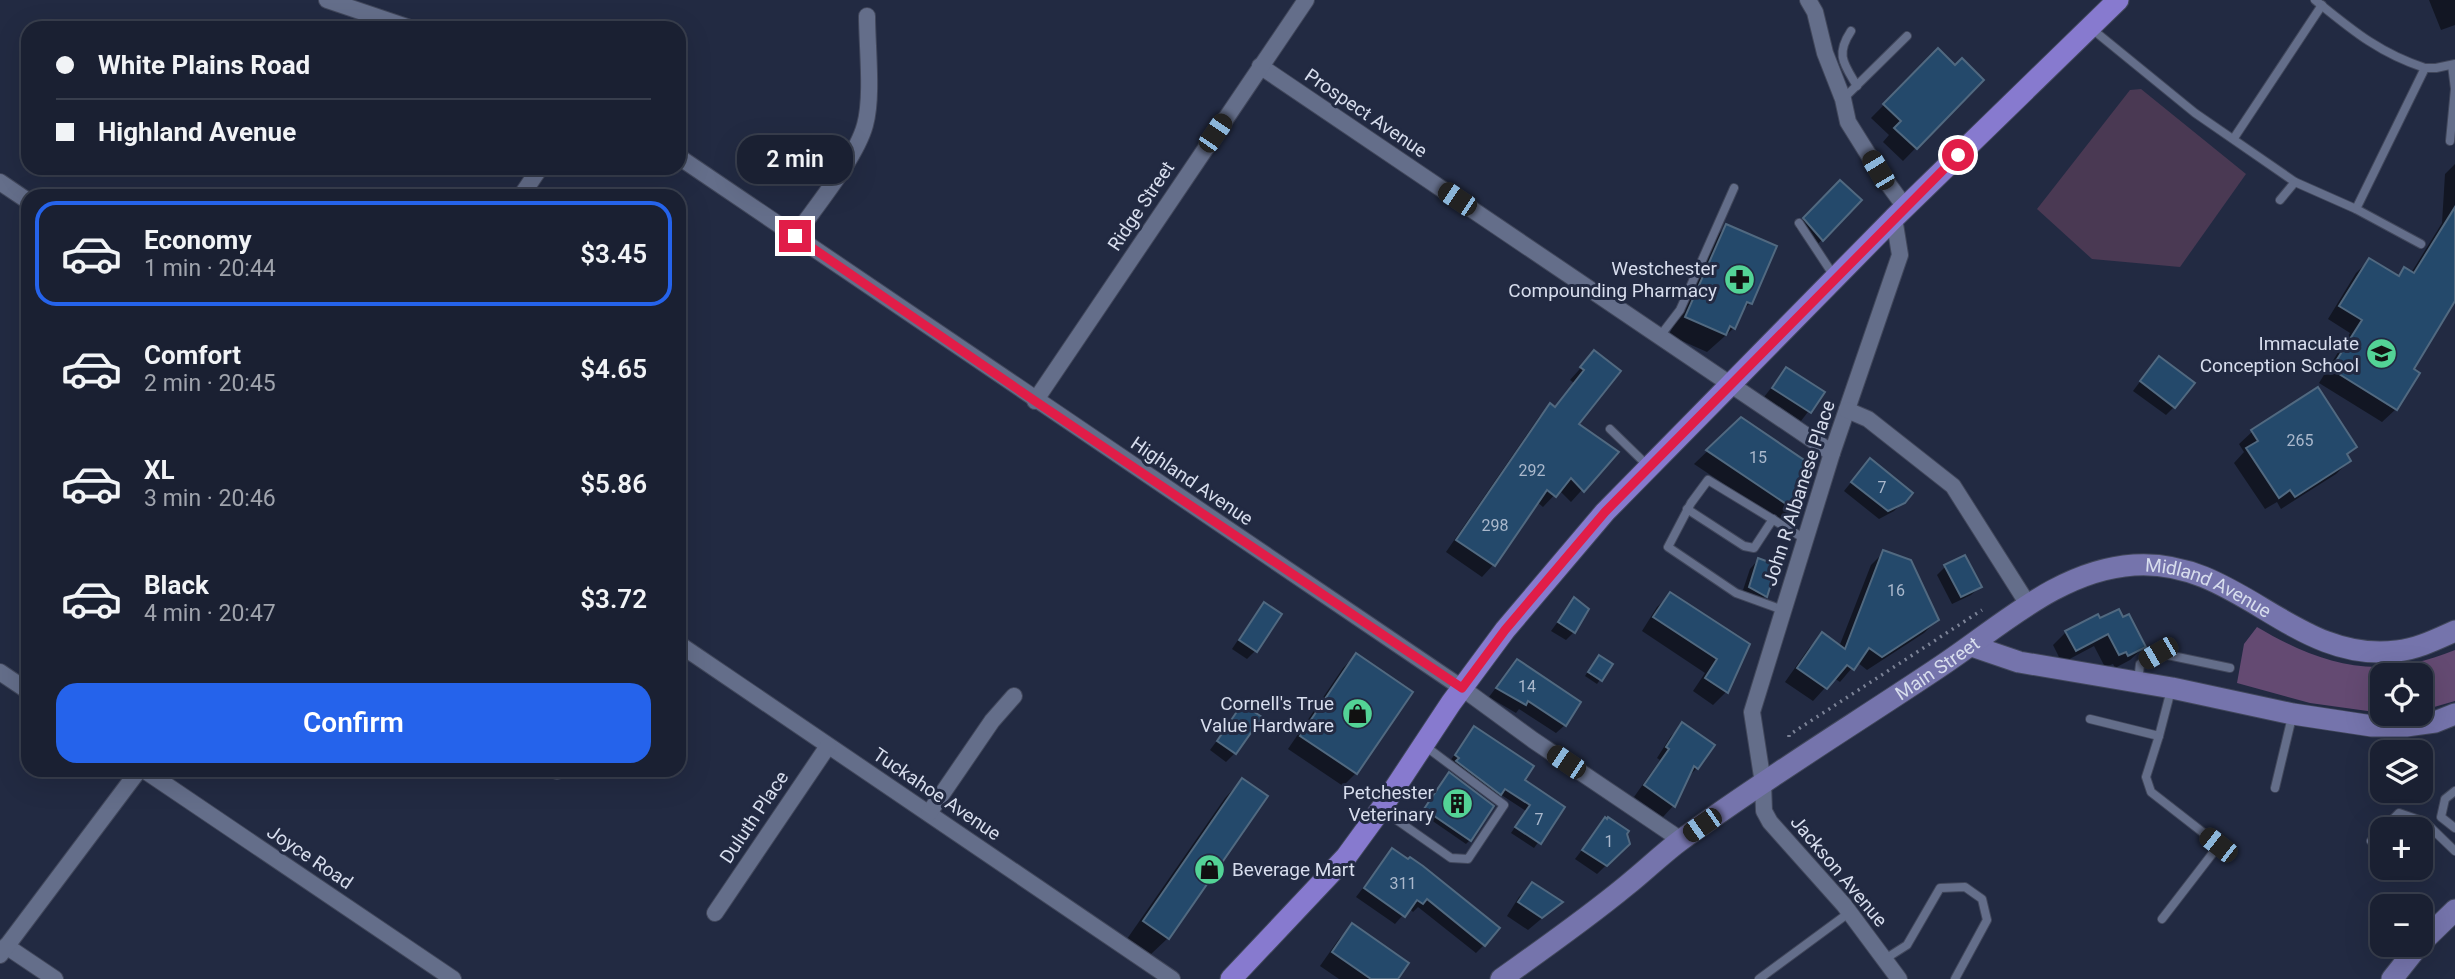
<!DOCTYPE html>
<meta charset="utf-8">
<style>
:root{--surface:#1a2032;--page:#23283a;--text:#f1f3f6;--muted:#9fa3ac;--line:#383e4d;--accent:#2563eb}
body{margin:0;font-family:Roboto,sans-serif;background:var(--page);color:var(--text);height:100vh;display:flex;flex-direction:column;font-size:26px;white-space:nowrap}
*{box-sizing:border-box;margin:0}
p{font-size:23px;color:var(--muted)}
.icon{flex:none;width:38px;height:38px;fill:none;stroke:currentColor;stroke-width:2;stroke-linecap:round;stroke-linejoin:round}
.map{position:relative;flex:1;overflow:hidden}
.details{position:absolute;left:21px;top:189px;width:665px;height:588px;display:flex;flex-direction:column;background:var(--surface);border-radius:21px;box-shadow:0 7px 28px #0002,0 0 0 2px var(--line)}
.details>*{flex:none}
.guide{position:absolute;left:21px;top:21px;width:665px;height:154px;border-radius:21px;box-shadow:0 7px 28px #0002,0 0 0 2px var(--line);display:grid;align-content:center;height:154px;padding:0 35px;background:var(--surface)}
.controls{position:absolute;left:2370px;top:663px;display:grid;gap:14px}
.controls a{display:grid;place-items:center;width:63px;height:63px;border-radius:14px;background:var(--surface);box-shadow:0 7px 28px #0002,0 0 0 2px var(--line);font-size:35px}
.end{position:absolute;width:32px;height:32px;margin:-16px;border:9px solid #e11d48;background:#fff;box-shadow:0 0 0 4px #fff}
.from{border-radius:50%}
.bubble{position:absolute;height:49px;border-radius:21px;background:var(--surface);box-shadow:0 7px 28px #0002,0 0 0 2px var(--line);font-size:23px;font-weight:600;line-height:49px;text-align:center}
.car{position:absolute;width:21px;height:42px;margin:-21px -10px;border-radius:9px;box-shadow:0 0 5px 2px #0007;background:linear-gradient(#222 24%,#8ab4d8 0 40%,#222 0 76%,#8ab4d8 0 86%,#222 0)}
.guide b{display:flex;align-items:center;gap:24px;height:66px;font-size:26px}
.guide b+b{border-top:2px solid var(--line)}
.guide i{width:18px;height:18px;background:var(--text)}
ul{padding:12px 0 0;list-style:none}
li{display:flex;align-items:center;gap:21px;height:105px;margin:0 14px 10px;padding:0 21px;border:4px solid transparent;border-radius:21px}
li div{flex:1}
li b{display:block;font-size:26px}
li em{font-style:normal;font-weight:600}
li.selected{border-color:var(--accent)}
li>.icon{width:63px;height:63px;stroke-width:1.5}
.button{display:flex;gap:14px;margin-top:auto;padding:14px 35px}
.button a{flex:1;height:80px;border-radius:21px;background:var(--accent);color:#fff;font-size:28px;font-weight:600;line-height:80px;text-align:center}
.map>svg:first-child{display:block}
</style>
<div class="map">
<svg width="2455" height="979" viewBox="0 0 2455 979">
<rect width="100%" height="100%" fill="#222a42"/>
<!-- green -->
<polygon fill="#4a3953" points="2141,89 2246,174 2180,267 2092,259 2037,209 2130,90"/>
<!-- forest -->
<path fill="#644a72" d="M2257,627C2325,667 2379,681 2455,650V701L2420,711V676H2382V713L2310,703L2237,683L2244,644Z"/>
<!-- shadow -->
<g fill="#0007">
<polygon points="2429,0 2455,0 2455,25 2441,30"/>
<polygon points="1938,50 1955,67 1982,80 1903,161 1883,142 1889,135 1871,118"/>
<polygon points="2455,164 2455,298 2411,369 2396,409 2382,422 2319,383 2350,333 2328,319 2356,273 2369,260 2397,277 2405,269 2411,273 2442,223 2445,174"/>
<polygon points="1840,182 1860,200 1814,248 1796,228"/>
<polygon points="1727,226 1750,303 1740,313 1734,328 1707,352 1669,335 1709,243"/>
<polygon points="1595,352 1577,424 1616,452 1571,502 1559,490 1543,507 1537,502 1493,565 1482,577 1446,552 1539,417 1550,405 1554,408 1574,383 1570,380"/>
<polygon points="2151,367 2174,407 2166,415 2133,391"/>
<polygon points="1786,369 1823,392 1801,421 1764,397"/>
<polygon points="1741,419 1794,509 1781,522 1694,464"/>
<polygon points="2253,431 2355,447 2346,456 2349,461 2336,474 2281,509 2277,502 2265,509 2234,463 2244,452 2239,444"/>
<polygon points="1862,469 1903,502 1894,511 1879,519 1844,491"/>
<polygon points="1884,552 1937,620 1924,633 1867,670 1857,662 1840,682 1834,678 1813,701 1785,682 1809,648 1822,635 1839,647 1871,565"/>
<polygon points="1758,560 1774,566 1765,596 1757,605 1741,596 1750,569"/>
<polygon points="1945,567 1980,587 1971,595 1952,604 1937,575"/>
<polygon points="1671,594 1747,645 1726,692 1713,705 1693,691 1705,673 1642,631 1657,607"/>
<polygon points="1574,600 1574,632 1566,640 1551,631"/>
<polygon points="1264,604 1280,614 1255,651 1247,659 1232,649 1256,613"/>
<polygon points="2099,620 2144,647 2130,660 2115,668 2113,664 2105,667 2094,646 2062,663 2053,645 2066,632"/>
<polygon points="1356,655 1411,692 1356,773 1343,786 1288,749 1343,668"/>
<polygon points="1595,661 1610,665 1597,684 1585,676"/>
<polygon points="1509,670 1565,725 1556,733 1519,709 1516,713 1489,697"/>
<polygon points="1243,706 1235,753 1226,762 1210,750"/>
<polygon points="1682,725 1697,768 1686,779 1673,806 1663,817 1634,797 1660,760 1657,758 1671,736"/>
<polygon points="1469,734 1522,781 1563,808 1534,848 1511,833 1526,811 1500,794 1495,799 1450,761"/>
<polygon points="1445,778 1470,840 1466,844 1421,813"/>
<polygon points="1242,780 1168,938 1150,955 1127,939 1225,798"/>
<polygon points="1605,820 1628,844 1597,874 1575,859"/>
<polygon points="1392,850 1484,945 1476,953 1418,907 1413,912 1409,908 1395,924 1356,897"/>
<polygon points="1532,884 1560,903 1528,930 1507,916 1519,897"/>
<polygon points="1352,926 1396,979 1339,979 1320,966 1339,939"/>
</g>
<!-- building -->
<g fill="#24496b" stroke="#516980" stroke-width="2">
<polygon points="1938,48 1955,65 1962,58 1984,80 1917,149 1894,128 1901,121 1883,104"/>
<polygon points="1840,180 1862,200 1823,241 1803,218"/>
<polygon points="2455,207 2455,301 2414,369 2420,373 2397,410 2331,369 2362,320 2339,306 2369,258 2399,276 2404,267 2414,273"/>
<polygon points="1726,224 1777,246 1752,304 1747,302 1735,329 1730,326 1726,335 1685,317"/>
<polygon points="1594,350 1621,371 1579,424 1619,452 1584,492 1571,478 1556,497 1547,490 1495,566 1456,540 1550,403 1555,407 1584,370 1580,367"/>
<polygon points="2159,356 2195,383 2175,408 2140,381"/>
<polygon points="1786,367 1825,392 1811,413 1772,388"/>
<polygon points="2318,387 2357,447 2347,454 2351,461 2295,497 2290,490 2279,498 2246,448 2258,441 2251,430"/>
<polygon points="1741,417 1810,464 1795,510 1706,450"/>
<polygon points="1870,458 1913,493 1905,503 1888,511 1851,482"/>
<polygon points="1883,550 1911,560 1939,620 1882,657 1869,648 1854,670 1847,665 1827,689 1797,668 1822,632 1845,649"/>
<polygon points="1965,555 1982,587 1961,597 1944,565"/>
<polygon points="1758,558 1777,565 1767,597 1749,587"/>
<polygon points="1670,592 1750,644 1728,693 1705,678 1717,659 1653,617"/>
<polygon points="1574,597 1589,609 1575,633 1558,622"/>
<polygon points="1264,602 1282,614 1257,652 1239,640"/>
<polygon points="2119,609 2123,617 2129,614 2146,647 2128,656 2126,652 2119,655 2108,634 2076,651 2065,631 2098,614 2100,618"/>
<polygon points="1356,653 1413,692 1357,774 1300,736"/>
<polygon points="1599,655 1613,664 1602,681 1588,672"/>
<polygon points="1517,659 1581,702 1566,726 1528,701 1526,705 1496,688"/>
<polygon points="1242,704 1262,717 1236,754 1217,741"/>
<polygon points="1682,722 1715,745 1698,769 1694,766 1675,807 1644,785 1669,749 1666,747"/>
<polygon points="1474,726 1534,766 1525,780 1565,807 1541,844 1515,827 1530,805 1505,789 1501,795 1456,761 1459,758 1455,755"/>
<polygon points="1449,772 1494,806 1471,841 1424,809"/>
<polygon points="1242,778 1268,796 1169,939 1143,921"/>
<polygon points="1605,817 1607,819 1608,817 1629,831 1627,834 1630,844 1607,866 1582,850"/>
<polygon points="1392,848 1408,859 1410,857 1423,866 1500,928 1485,946 1427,899 1423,904 1417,900 1405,917 1364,888"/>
<polygon points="1532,882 1563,902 1542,918 1518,902"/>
<polygon points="1352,923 1409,963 1398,979 1371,979 1332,952"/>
</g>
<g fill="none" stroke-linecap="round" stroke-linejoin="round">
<defs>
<g id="lane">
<path d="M2315,0C2352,30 2379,53 2425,68L2356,209"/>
<polyline points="2092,29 2195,113 2295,182 2356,209 2421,244"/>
<path d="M1851,31C1835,55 1844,64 1857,86"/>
<polyline points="2425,68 2436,68 2455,64"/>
<polyline points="1843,99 1907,36"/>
<polyline points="2234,138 2322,5"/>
<polyline points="2450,141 2455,89 2452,65"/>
<polyline points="2280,200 2295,182"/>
<polyline points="1799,223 1834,276"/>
<polyline points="1660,336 1680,310 1734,188"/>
<polyline points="1610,429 1648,466"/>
<polyline points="1687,509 1744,546 1754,548 1773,519"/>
<polyline points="1783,610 1736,593 1668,547 1691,503 1708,480 1805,539"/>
<polyline points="2138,682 2140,664 2158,653 2230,668"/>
<polyline points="2090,719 2159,736 2171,690"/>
<polyline points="2159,736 2146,777 2151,792 2219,845 2162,919"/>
<polyline points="2275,788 2292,717"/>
<polyline points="2455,791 2445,799 2441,817 2455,828"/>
<polyline points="1381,809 1451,858 1468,859 1504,805 1425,746"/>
<polyline points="2382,830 2399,813 2425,822 2455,851"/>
<polyline points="2371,841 2382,830"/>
<polyline points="1885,959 1907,945 1940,888 1965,887 1982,899 1987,920 1955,979"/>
<polyline points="1759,979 1850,912"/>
</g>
<g id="street">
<polyline points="327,0 410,28"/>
<polyline points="1808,0 1815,12 1825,53 1843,99 1848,122 1878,170 1905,207"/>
<polyline points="1260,66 1832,453"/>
<polyline points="679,157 1462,688 1533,740 1681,840"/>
<polyline points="0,182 28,201"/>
<polyline points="521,196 540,168"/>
<polyline points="1894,218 1900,255 1832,453 1752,712 1763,783 1764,811 1770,822 1844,905 1899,979"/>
<path d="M795,236C816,206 856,158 865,125C873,96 867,47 867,16"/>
<polyline points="1035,401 1306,0"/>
<polyline points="1847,410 1868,419 1953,486 2029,606"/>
<polyline points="679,644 1172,979"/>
<polyline points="0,672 28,691"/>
<polyline points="144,770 453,979"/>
<polyline points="557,771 558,770"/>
<polyline points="929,813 992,721 1014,696"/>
<polyline points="715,913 828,746"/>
<polyline points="6,946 55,979"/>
<polyline points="0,955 139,770"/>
</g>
<g id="secondary">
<polyline points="1972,646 2019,662 2172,688 2293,714 2372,726 2406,726 2435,722 2455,714"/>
<polyline points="2420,944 2455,910"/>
<path id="s1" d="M1501,979C1543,949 1586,919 1626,886C1645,871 1662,854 1681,840C1763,780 1851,726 1935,670C1997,630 2057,570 2134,565C2238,558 2294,664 2397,651C2417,649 2437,639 2455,631"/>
<polyline points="2392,979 2419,945"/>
</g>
<polyline id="primary" points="1231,979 1346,857 1381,809 1451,703 1505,630 1605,512 1894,218 2118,0"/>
</defs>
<!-- lane casing -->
<use href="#lane" stroke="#41475b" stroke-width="10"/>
<!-- street casing -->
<use href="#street" stroke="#41475b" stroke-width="18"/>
<!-- secondary casing -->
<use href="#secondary" stroke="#41475b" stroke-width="23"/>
<!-- primary casing -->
<use href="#primary" stroke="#41475b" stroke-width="23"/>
<!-- path -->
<polyline stroke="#7c8397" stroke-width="3.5" stroke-dasharray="2 5" stroke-linecap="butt" points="1789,737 1789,735 1982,610"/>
<!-- lane -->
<use href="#lane" stroke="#646e8a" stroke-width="8"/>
<!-- street -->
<use href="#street" stroke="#646e8a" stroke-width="16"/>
<!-- secondary -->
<use href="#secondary" stroke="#7574ac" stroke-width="21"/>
<!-- primary -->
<use href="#primary" stroke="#877acf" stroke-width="21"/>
</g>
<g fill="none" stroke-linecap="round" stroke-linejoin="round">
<!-- route -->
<polyline stroke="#e11d48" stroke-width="9" points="795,236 1035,401 1462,688 1505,630 1605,512 1958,155"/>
</g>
<!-- icons -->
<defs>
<symbol id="pharmacy-disc" viewBox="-11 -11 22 22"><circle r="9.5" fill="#53d396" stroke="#222a42"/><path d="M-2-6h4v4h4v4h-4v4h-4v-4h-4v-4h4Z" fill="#111"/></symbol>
<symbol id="school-disc" viewBox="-11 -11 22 22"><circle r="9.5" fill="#53d396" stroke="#222a42"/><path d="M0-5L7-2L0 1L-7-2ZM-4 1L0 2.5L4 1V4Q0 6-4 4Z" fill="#111"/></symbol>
<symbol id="shop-disc" viewBox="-11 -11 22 22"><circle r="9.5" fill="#53d396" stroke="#222a42"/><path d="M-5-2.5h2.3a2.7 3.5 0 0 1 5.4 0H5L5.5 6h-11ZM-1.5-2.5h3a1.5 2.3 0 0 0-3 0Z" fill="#111"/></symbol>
<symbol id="building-disc" viewBox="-11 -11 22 22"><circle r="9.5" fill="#53d396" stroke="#222a42"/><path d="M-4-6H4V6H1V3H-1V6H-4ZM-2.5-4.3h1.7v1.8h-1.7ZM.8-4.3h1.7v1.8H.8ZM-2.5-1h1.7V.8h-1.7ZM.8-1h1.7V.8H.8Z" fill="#111"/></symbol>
</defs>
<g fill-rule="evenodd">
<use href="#pharmacy-disc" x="1722" y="262" width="35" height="35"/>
<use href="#school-disc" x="2364" y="336" width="35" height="35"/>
<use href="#shop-disc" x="1340" y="696" width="35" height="35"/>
<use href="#building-disc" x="1440" y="786" width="35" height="35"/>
<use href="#shop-disc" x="1192" y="852" width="35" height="35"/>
</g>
<g text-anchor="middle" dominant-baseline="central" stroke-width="6" stroke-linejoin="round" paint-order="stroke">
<!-- number labels -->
<g font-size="16" fill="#aab8cc">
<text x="2300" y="440">265</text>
<text x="1758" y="457">15</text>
<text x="1532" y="470">292</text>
<text x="1882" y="487">7</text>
<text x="1495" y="525">298</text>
<text x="1896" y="590">16</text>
<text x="1527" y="686">14</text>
<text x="1539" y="819">7</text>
<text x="1609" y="841">1</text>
<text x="1403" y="883">311</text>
</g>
<!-- street labels -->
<g font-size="19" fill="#d7dded" stroke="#222a42">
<text transform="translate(1366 113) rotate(34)">Prospect Avenue</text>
<text transform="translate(1141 206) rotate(-56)">Ridge Street</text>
<text transform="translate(1192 481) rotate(34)">Highland Avenue</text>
<text transform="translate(1799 493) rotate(-72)">John R Albanese Place</text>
<text stroke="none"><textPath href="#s1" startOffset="840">Midland Avenue</textPath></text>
<text stroke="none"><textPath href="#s1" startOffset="536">Main Street</textPath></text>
<text transform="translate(937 794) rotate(34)">Tuckahoe Avenue</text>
<text transform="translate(754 817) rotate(-56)">Duluth Place</text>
<text transform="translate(310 857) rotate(34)">Joyce Road</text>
<text transform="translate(1839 871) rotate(50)">Jackson Avenue</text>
</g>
<!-- poi labels -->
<g font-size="19" fill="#d7dded" stroke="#222a42" text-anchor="end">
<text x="1717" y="268">Westchester<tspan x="1717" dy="22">Compounding Pharmacy</tspan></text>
<text x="2359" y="343">Immaculate<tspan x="2359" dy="22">Conception School</tspan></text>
<text x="1334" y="703">Cornell's True<tspan x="1334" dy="22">Value Hardware</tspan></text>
<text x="1434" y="792">Petchester<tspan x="1434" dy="22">Veterinary</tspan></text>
<text x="1232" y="869" text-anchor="start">Beverage Mart</text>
</g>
</g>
</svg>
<div class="controls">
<a><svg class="icon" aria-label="locate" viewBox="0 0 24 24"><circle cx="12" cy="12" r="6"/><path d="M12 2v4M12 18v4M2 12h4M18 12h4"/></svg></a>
<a><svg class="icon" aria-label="layers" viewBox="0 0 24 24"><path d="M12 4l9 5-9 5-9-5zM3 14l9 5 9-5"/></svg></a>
<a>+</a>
<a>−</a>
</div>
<i class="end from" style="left:1958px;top:155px"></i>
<i class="end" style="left:795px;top:236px"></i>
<div class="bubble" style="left:737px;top:135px;width:116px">2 min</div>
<i class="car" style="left:1215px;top:133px;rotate:34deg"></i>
<i class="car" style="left:1878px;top:170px;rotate:329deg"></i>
<i class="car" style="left:1457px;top:199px;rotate:304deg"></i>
<i class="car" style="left:2158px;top:653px;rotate:240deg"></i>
<i class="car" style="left:1566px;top:762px;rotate:304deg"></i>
<i class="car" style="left:1702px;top:825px;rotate:235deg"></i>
<i class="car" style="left:2218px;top:845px;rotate:308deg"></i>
<div class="guide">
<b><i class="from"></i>White Plains Road</b>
<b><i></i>Highland Avenue</b>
</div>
<section class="details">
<ul>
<li class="selected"><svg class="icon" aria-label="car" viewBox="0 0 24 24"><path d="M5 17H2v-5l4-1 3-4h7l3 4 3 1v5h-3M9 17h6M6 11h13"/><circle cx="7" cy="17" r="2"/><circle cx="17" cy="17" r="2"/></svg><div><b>Economy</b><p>1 min · 20:44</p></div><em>$3.45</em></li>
<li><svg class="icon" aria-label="car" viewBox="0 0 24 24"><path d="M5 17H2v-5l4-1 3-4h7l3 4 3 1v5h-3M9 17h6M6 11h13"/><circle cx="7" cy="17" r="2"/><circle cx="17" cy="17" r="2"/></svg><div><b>Comfort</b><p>2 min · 20:45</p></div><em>$4.65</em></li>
<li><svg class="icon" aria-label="car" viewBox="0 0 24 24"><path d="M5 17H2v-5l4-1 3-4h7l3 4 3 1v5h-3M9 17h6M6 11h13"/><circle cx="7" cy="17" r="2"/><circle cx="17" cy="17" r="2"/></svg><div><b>XL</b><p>3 min · 20:46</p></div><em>$5.86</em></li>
<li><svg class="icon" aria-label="car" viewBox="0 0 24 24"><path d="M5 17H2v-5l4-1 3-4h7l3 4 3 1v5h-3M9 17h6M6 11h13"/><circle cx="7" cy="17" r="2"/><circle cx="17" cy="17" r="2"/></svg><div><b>Black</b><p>4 min · 20:47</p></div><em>$3.72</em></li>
</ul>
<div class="button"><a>Confirm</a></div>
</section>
</div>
